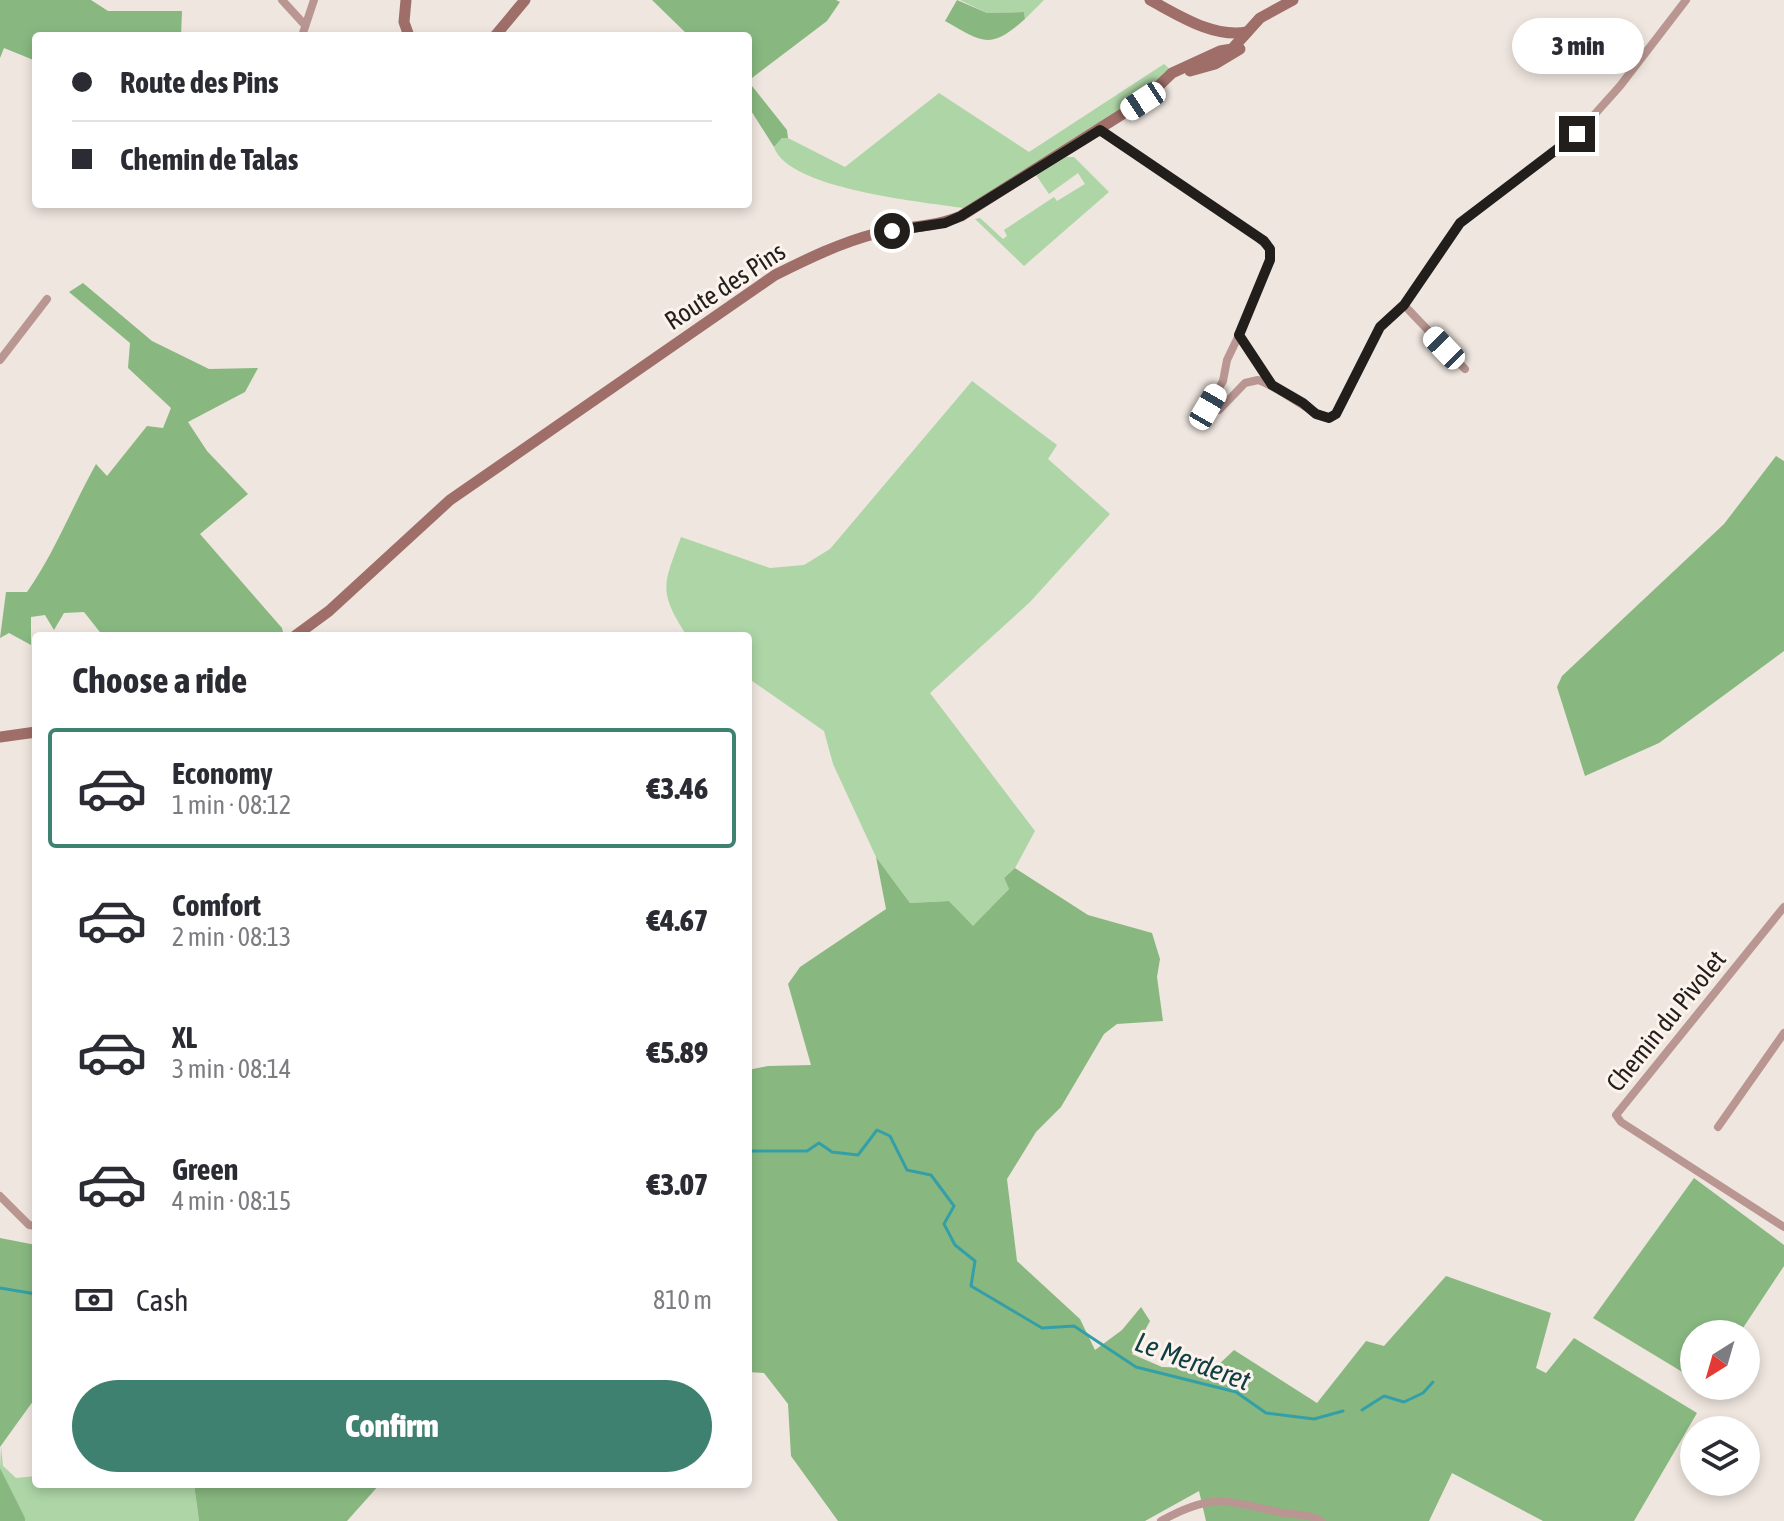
<!DOCTYPE html>
<meta charset="utf-8">
<style>
:root{--surface:#fff;--page:#f7f7f7;--text:#2b2b33;--muted:#7c7c81;--line:#e1e1e2;--accent:#3f8170}
body{margin:0;font-family:"Asap Condensed",sans-serif;background:var(--page);color:var(--text);height:100vh;display:flex;flex-direction:column;font-size:30px;white-space:nowrap}
*{box-sizing:border-box;margin:0}
p{font-size:26px;color:var(--muted)}
.icon{flex:none;width:44px;height:44px;fill:none;stroke:currentColor;stroke-width:2;stroke-linecap:round;stroke-linejoin:round}
.map{position:relative;flex:1;overflow:hidden}
.sheet{position:absolute;left:32px;top:632px;width:720px;height:856px;display:flex;flex-direction:column;background:var(--surface);border-radius:8px;box-shadow:0 4px 12px #0003}
.sheet>*{flex:none}
.banner{position:absolute;left:32px;top:32px;width:720px;height:176px;border-radius:8px;box-shadow:0 4px 12px #0003;display:grid;align-content:center;height:176px;padding:0 40px;background:var(--surface)}
.needle{width:52px;rotate:217deg}
.buttons{position:absolute;left:1680px;top:1320px;display:grid;gap:16px}
.buttons a{display:grid;place-items:center;width:80px;height:80px;border-radius:50%;background:var(--surface);box-shadow:0 4px 12px #0003;font-size:40px}
.end{position:absolute;width:36px;height:36px;margin:-18px;border:10px solid #211e1c;background:#fff;box-shadow:0 0 0 4px #fff}
.from{border-radius:50%}
.bubble{position:absolute;height:56px;border-radius:28px;background:var(--surface);box-shadow:0 4px 12px #0003;font-size:26px;font-weight:800;line-height:56px;text-align:center}
.car{position:absolute;width:24px;height:48px;margin:-24px -12px;border-radius:10px;box-shadow:0 0 6px 2px #0007;background:linear-gradient(#fff 24%,#345 0 40%,#fff 0 76%,#345 0 86%,#fff 0)}
.banner b{display:flex;align-items:center;gap:28px;height:76px;font-size:30px}
.banner b+b{border-top:2px solid var(--line)}
.banner i{width:20px;height:20px;background:var(--text)}
ul{padding:0;list-style:none}
li{display:flex;align-items:center;gap:24px;height:120px;margin:0 16px 12px;padding:0 24px;border:4px solid transparent;border-radius:8px}
li div{flex:1}
li b{display:block;font-size:30px}
li em{font-style:normal;font-weight:800}
li.selected{border-color:var(--accent)}
li>.icon{width:72px;height:72px;stroke-width:1.5}
h2{padding:0 40px;font-size:36px;line-height:96px}
.pay{display:flex;align-items:center;gap:20px;height:88px;padding:0 40px;font-size:30px}
.pay p{margin-inline-start:auto}
.cta{display:flex;gap:16px;margin-top:auto;padding:16px 40px}
.cta a{flex:1;height:92px;border-radius:48px;background:var(--accent);color:#fff;font-size:32px;font-weight:800;line-height:92px;text-align:center}
.map>svg:first-child{display:block}
</style>
<div class="map">
<svg width="1784" height="1521" viewBox="0 0 1784 1521">
<rect width="100%" height="100%" fill="#efe6df"/>
<!-- green -->
<g fill="#add5a6">
<polygon points="960,0 1044,0 1025,19 1024,12 987,13"/>
<path d="M1164,64L1173,72L1147,93L969,209C927,202 788,190 774,147L783,137L788,138L845,167L939,93L1029,152Z"/>
<polygon points="1066,157 1074,157 1109,192 1024,266 975,219 980,218 1003,239 1007,236 1004,230 1054,197 1057,201 1085,184 1078,173 1049,194 1036,175"/>
<path d="M972,381L1057,445L1048,459L1110,514L1030,602L930,693L1035,831L1015,868L1004,878L1009,889L973,927L949,901L910,903L876,857L833,764L824,731L748,678V636H687C658,591 663,586 681,537L770,568L804,565L830,549Z"/>
<polygon points="1,1446 3,1466 16,1478 36,1476 36,1484 194,1484 199,1521 25,1521 0,1468"/>
</g>
<!-- forest -->
<g fill="#88b880">
<polygon points="0,0 91,0 108,11 182,11 181,36 36,36 36,61 4,48 0,58"/>
<polygon points="652,0 836,0 840,2 827,21 748,81 748,36 689,36"/>
<path d="M957,0L987,13L1024,12L1025,19C989,51 983,42 945,21Z"/>
<polygon points="748,81 787,130 788,138 782,138 774,147 748,106"/>
<path d="M83,283L152,341L209,369L258,368L245,392L188,422L207,451L248,494L200,534L282,628L284,636H103L84,612L64,613L54,630L45,615L31,617V645L9,633L0,638L6,592H27C55,552 72,507 96,464L107,476L147,426L163,428L171,408L128,368L130,343L69,292Z"/>
<polygon points="1776,456 1784,461 1784,651 1659,743 1585,776 1557,687 1562,676 1724,524"/>
<polygon points="876,857 910,903 949,901 973,926 1009,889 1004,878 1015,868 1088,915 1152,933 1160,959 1157,977 1163,1021 1117,1024 1104,1034 1061,1107 1036,1132 1007,1179 1017,1261 1080,1319 1095,1350 1122,1330 1141,1307 1150,1321 1132,1354 1162,1367 1214,1369 1234,1350 1317,1403 1366,1341 1384,1346 1446,1276 1551,1313 1536,1368 1546,1373 1574,1338 1697,1413 1634,1521 1543,1521 1452,1473 1429,1521 1206,1521 1199,1491 1145,1521 838,1521 791,1456 788,1404 764,1373 748,1372 748,1070 768,1066 811,1065 788,984 800,967 886,909"/>
<polygon points="1694,1178 1784,1245 1784,1266 1739,1334 1694,1334 1694,1379 1593,1318"/>
<polygon points="0,1238 36,1245 36,1397 0,1447"/>
<polygon points="0,1468 25,1518 25,1521 0,1521"/>
<polygon points="194,1484 380,1484 347,1521 199,1521"/>
</g>
<g fill="none" stroke-linecap="round" stroke-linejoin="round">
<!-- stream -->
<g stroke="#359fa7" stroke-width="3">
<polyline points="748,1155 752,1151 807,1151 819,1143 832,1152 858,1155 877,1130 890,1136 907,1170 931,1175 954,1206 944,1224 955,1245 975,1261 971,1286 1042,1328 1074,1326 1136,1367 1236,1392 1266,1413 1314,1419 1343,1411"/>
<polyline points="748,1168 748,1172"/>
<polyline points="0,1288 36,1294"/>
<polyline points="1362,1410 1384,1396 1404,1402 1423,1393 1433,1382"/>
</g>
<!-- street -->
<g stroke="#b99691" stroke-width="8">
<polyline points="282,0 304,24"/>
<polyline points="302,36 314,0"/>
<polyline points="1100,130 1253,233 1270,249 1270,260 1239,335 1272,385"/>
<polyline points="1404,305 1465,369"/>
<path d="M1239,335L1227,360L1223,381L1208,407L1219,410L1245,383L1258,380C1285,390 1305,411 1329,418L1336,414L1380,327L1404,305L1460,223L1577,134L1620,86L1686,0"/>
<polyline points="0,360 47,299"/>
<polyline points="1784,907 1616,1115 1621,1122 1784,1227"/>
<polyline points="1718,1127 1784,1033"/>
<polyline points="0,1196 29,1225 36,1226"/>
<path d="M1161,1521C1211,1493 1225,1500 1278,1512C1292,1515 1308,1513 1321,1521"/>
</g>
<!-- secondary -->
<g stroke="#9f6e68" stroke-width="11">
<polyline points="406,0 404,22 409,36"/>
<path d="M1150,0C1180,16 1213,38 1247,32"/>
<polyline points="495,36 525,0"/>
<polyline points="1190,71 1215,64 1240,49"/>
<path d="M295,636L329,611L450,500L775,275C807,259 840,243 874,234C903,226 933,228 961,216L1143,101L1172,73L1220,51L1232,49L1260,18L1293,0"/>
<polyline points="0,737 36,732"/>
</g>
</g>
<g fill="none" stroke-linecap="round" stroke-linejoin="round">
<!-- route -->
<polyline stroke="#211e1c" stroke-width="10" points="892,231 945,223 961,216 1100,130 1264,241 1270,249 1270,260 1239,335 1272,385 1303,403 1316,414 1329,418 1336,414 1380,327 1404,305 1460,223 1577,134"/>
</g>
<g text-anchor="middle" dominant-baseline="central" stroke-width="6" stroke-linejoin="round" paint-order="stroke">
<!-- street labels -->
<g font-size="26" fill="#211e1c" stroke="#fcf3ec">
<text transform="translate(725 286) rotate(-33)">Route des Pins</text>
<text transform="translate(1666 1021) rotate(-51)">Chemin du Pivolet</text>
</g>
<!-- water labels -->
<g font-size="28" font-style="italic" fill="#0f3f43" stroke="#fcf3ec">
<text transform="translate(1193 1361) rotate(20)">Le Merderet</text>
</g>
</g>
</svg>
<div class="buttons">
<a><svg class="needle" viewBox="-14 -14 28 28"><path d="M0-13l5 13h-10z" fill="#e53935"/><path d="M0 13l5-13h-10z" fill="#7c7c81"/></svg></a>
<a><svg class="icon" aria-label="layers" viewBox="0 0 24 24"><path d="M12 4l9 5-9 5-9-5zM3 14l9 5 9-5"/></svg></a>
</div>
<i class="end from" style="left:892px;top:231px"></i>
<i class="end" style="left:1577px;top:134px"></i>
<div class="bubble" style="left:1512px;top:18px;width:132px">3 min</div>
<i class="car" style="left:1143px;top:101px;rotate:237deg"></i>
<i class="car" style="left:1444px;top:348px;rotate:316deg"></i>
<i class="car" style="left:1208px;top:407px;rotate:30deg"></i>
<div class="banner">
<b><i class="from"></i>Route des Pins</b>
<b><i></i>Chemin de Talas</b>
</div>
<section class="sheet">
<h2>Choose a ride</h2>
<ul>
<li class="selected"><svg class="icon" aria-label="car" viewBox="0 0 24 24"><path d="M5 17H2v-5l4-1 3-4h7l3 4 3 1v5h-3M9 17h6M6 11h13"/><circle cx="7" cy="17" r="2"/><circle cx="17" cy="17" r="2"/></svg><div><b>Economy</b><p>1 min · 08:12</p></div><em>€3.46</em></li>
<li><svg class="icon" aria-label="car" viewBox="0 0 24 24"><path d="M5 17H2v-5l4-1 3-4h7l3 4 3 1v5h-3M9 17h6M6 11h13"/><circle cx="7" cy="17" r="2"/><circle cx="17" cy="17" r="2"/></svg><div><b>Comfort</b><p>2 min · 08:13</p></div><em>€4.67</em></li>
<li><svg class="icon" aria-label="car" viewBox="0 0 24 24"><path d="M5 17H2v-5l4-1 3-4h7l3 4 3 1v5h-3M9 17h6M6 11h13"/><circle cx="7" cy="17" r="2"/><circle cx="17" cy="17" r="2"/></svg><div><b>XL</b><p>3 min · 08:14</p></div><em>€5.89</em></li>
<li><svg class="icon" aria-label="car" viewBox="0 0 24 24"><path d="M5 17H2v-5l4-1 3-4h7l3 4 3 1v5h-3M9 17h6M6 11h13"/><circle cx="7" cy="17" r="2"/><circle cx="17" cy="17" r="2"/></svg><div><b>Green</b><p>4 min · 08:15</p></div><em>€3.07</em></li>
</ul>
<div class="pay"><svg class="icon" aria-label="cash" viewBox="0 0 24 24"><path d="M3 7h18v10H3z"/><circle cx="12" cy="12" r="2"/></svg>Cash<p>810 m</p></div>
<div class="cta"><a>Confirm</a></div>
</section>
</div>
